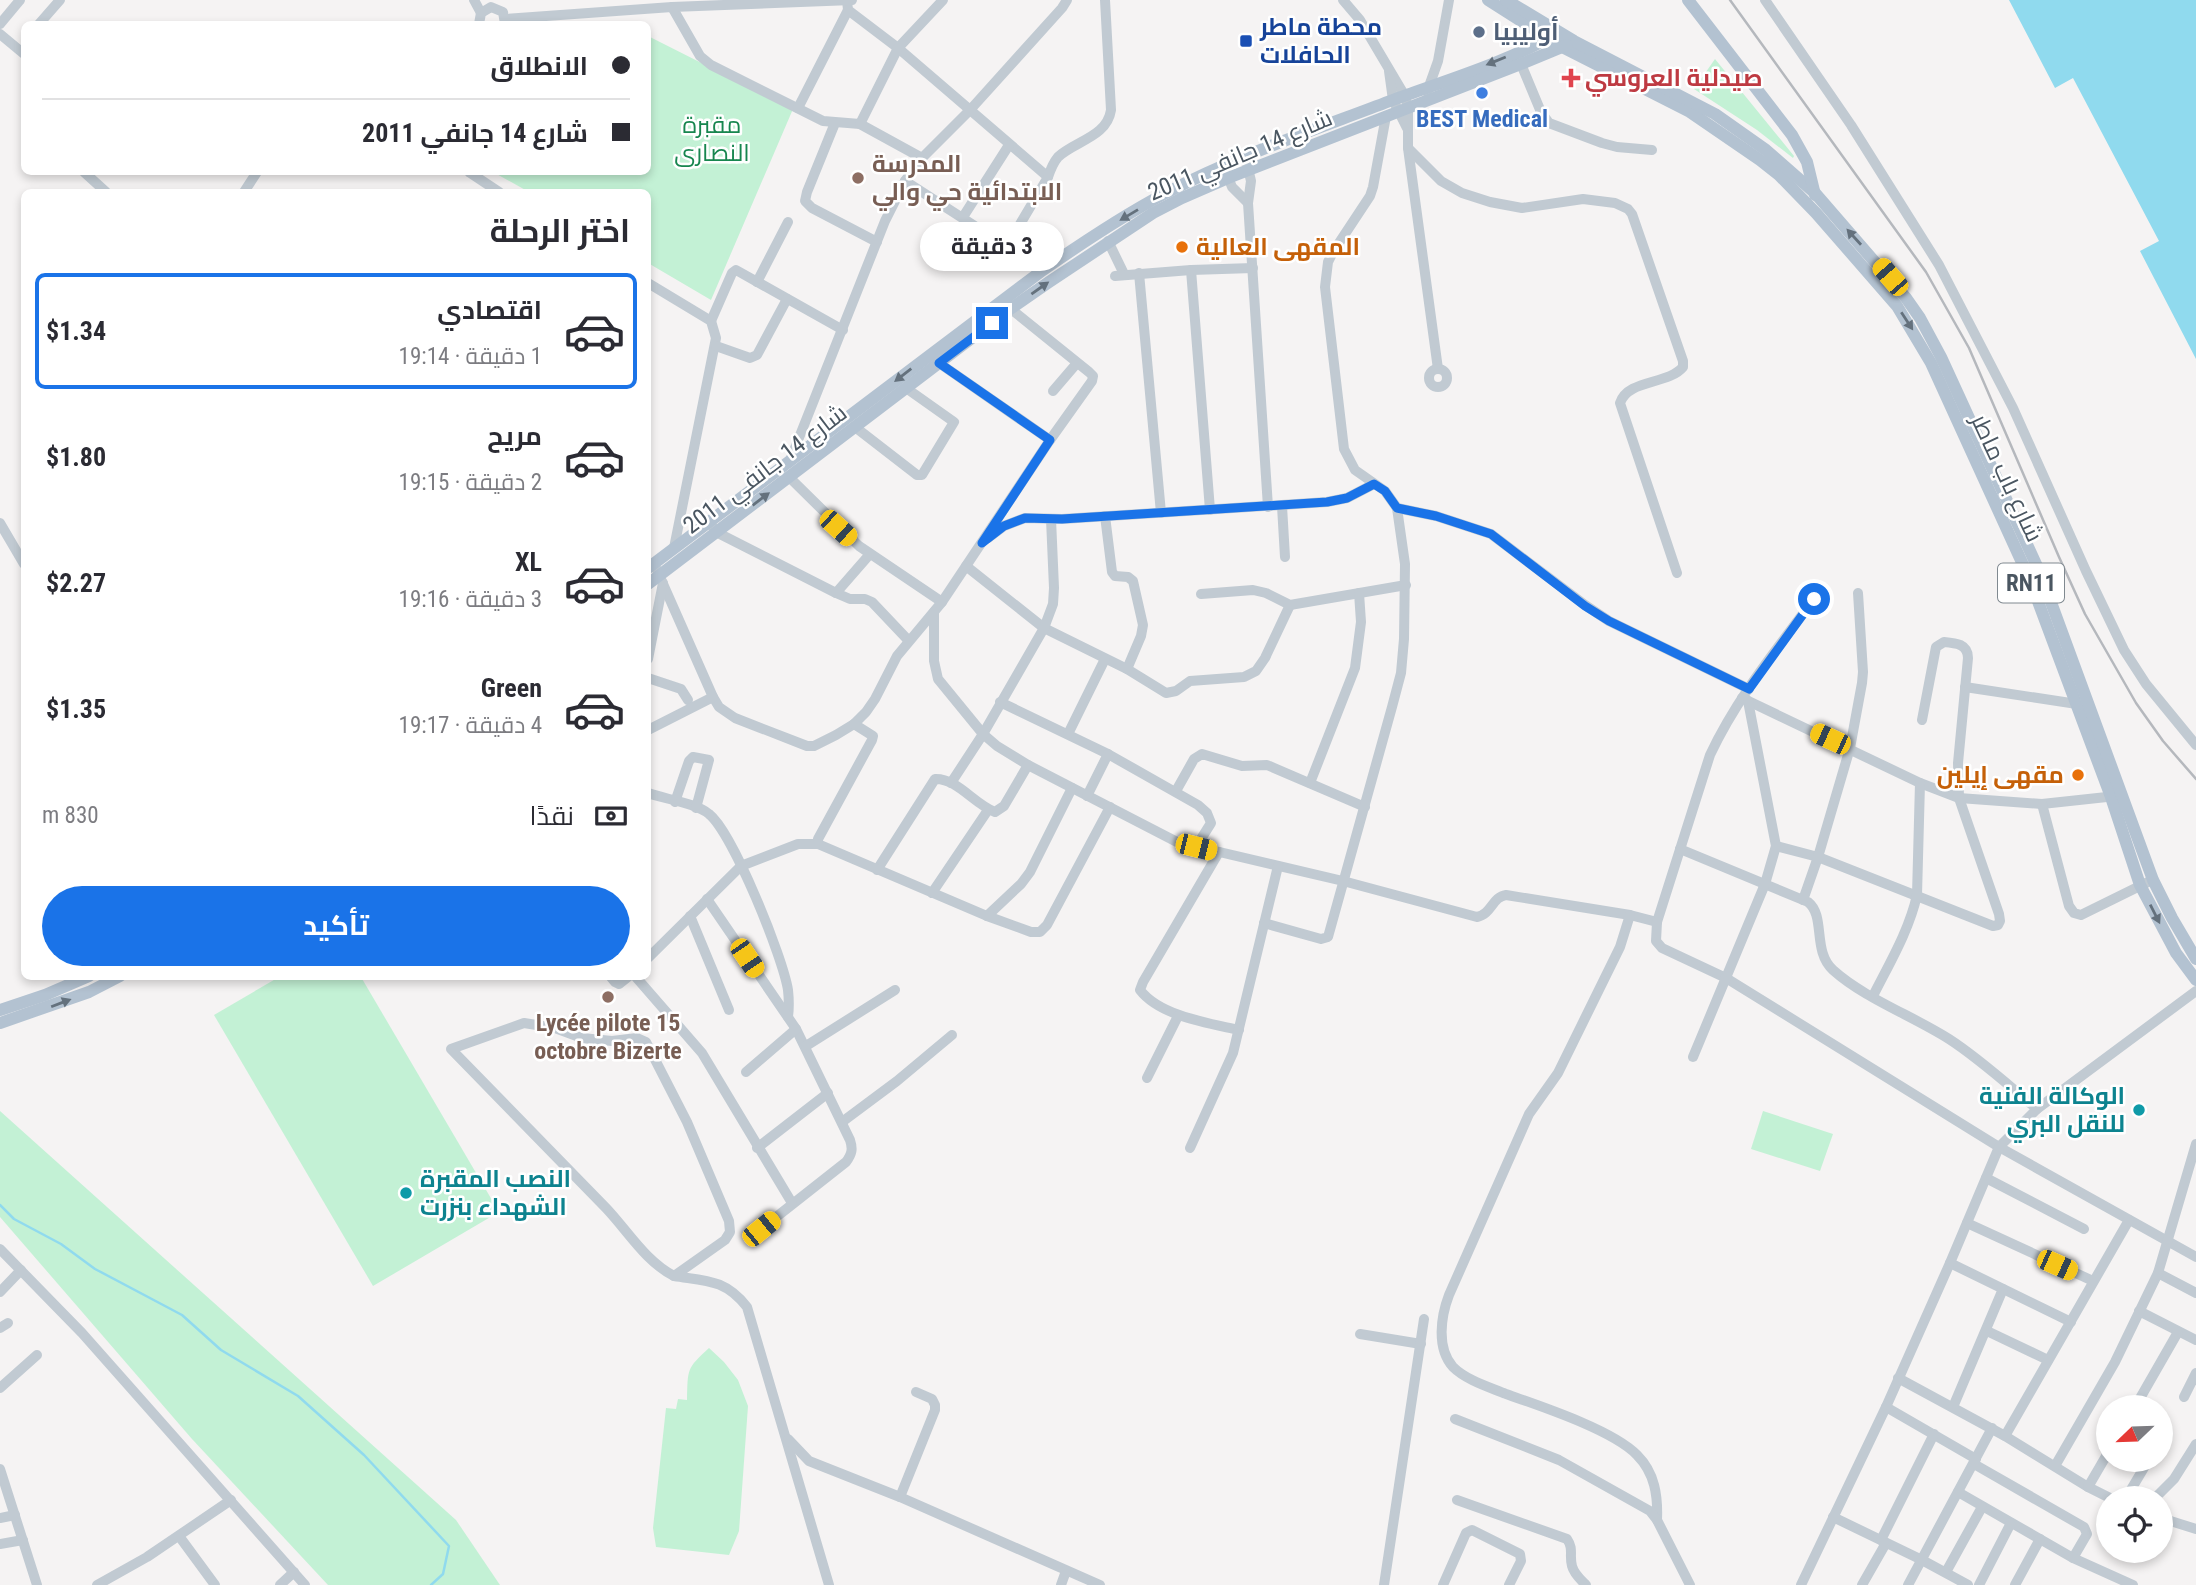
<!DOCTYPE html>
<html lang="ar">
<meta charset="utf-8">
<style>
:root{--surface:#fff;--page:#f7f7f7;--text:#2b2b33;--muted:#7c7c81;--line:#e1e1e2;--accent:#1a73e8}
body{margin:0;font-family:"Roboto Condensed",Cairo,sans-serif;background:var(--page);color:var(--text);direction:rtl;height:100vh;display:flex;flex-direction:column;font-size:26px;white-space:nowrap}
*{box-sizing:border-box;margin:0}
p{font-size:23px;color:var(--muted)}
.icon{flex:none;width:38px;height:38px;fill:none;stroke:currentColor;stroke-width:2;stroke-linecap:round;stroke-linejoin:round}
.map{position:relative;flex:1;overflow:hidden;direction:ltr}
.side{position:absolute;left:21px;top:189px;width:630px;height:791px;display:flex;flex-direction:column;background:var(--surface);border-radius:10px;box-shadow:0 4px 10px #0003;direction:rtl}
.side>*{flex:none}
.top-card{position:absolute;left:21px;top:21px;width:630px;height:154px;border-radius:10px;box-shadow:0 4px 10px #0003;direction:rtl;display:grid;align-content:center;height:154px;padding:0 21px;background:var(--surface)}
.needle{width:46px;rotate:247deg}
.controls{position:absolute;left:2096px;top:1395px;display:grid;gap:14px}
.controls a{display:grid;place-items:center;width:77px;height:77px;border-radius:50%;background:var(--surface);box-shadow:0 4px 10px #0003;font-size:35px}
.end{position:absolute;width:32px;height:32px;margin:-16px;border:9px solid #1a73e8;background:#fff;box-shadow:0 0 0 4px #fff}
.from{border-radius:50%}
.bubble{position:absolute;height:49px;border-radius:24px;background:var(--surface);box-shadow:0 4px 10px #0003;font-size:23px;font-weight:700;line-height:49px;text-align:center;direction:rtl}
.car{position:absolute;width:21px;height:42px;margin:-21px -10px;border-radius:9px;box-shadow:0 0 5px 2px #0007;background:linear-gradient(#f5c518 24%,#345 0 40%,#f5c518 0 76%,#345 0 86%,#f5c518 0)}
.top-card b{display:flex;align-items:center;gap:24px;height:66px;font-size:26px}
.top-card b+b{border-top:2px solid var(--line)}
.top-card i{width:18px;height:18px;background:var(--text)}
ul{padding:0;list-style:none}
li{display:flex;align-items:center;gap:21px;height:116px;margin:0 14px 10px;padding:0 7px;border:4px solid transparent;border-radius:10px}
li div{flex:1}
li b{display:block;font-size:26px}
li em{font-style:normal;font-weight:700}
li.selected{border-color:var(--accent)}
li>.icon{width:63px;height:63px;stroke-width:1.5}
h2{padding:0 21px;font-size:32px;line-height:84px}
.pay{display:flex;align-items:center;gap:18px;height:77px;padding:0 21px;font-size:26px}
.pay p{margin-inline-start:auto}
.cta{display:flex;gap:14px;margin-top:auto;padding:14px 21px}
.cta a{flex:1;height:80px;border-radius:42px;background:var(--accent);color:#fff;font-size:28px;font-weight:700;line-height:80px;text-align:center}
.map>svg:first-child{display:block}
</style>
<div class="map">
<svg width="2196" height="1585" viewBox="0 0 2196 1585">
<rect width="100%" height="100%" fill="#f5f3f3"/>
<!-- green -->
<g fill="#c3f1d5">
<polygon points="648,36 793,109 711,300 648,263 648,192 529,192 493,172 648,172"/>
<polygon points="1715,59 1794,156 1793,158 1757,130 1694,89"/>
<polygon points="279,977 361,977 499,1212 373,1286 214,1015"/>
<polygon points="0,1111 456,1520 500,1585 328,1585 192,1439 0,1217"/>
<polygon points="1763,1111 1833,1134 1820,1171 1751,1149"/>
<path d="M709,1348L724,1362L738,1380L748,1406L739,1531L729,1555L656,1547L653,1528L666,1408L676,1409L678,1399L687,1400C688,1369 686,1369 709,1348Z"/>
</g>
<!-- water -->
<polygon fill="#90daee" points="2009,0 2196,0 2196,359 2140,251 2159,241 2073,78 2055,88"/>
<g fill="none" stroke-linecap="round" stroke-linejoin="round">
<!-- stream -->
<polyline stroke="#90daee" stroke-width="2.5" points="0,1205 14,1219 61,1244 95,1269 182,1315 221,1350 298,1396 364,1455 449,1546 443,1574 431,1585"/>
<!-- minor -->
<g stroke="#c1cad2" stroke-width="10">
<polyline points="474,0 481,13"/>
<polyline points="847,0 848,10 898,48 1048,177 1007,246"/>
<polyline points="1343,0 1360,20 1405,96 1408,108 1408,148 1438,369"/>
<polyline points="1765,0 1851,125 1939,265 2013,408 2086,571 2124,650 2146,684 2196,745"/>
<polyline points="672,7 700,56 711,65 823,121 860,124 922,158"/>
<polyline points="506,19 672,7 852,0"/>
<polyline points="0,24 20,0"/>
<polyline points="39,24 60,0"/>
<polyline points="479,24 481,13 491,7 503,12 505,24"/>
<polyline points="0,34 24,54"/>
<polyline points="1521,64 1541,112 1549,123 1602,143 1617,147 1652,150"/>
<polyline points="1389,71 1393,100 1407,128"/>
<polyline points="1427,92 1438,61 1449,0"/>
<polyline points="798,108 848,10"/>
<polyline points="835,123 807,192 805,201 812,208 877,242"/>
<polyline points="860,124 898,48 943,0"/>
<path d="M1408,148L1441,181L1462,193L1490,202L1522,208L1583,199L1615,203L1628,209L1632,214L1683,361V367C1668,385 1628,379 1620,403L1677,573"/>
<polyline points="1247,164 1251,181 1248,203 1268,507"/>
<polyline points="1224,167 1232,187 1248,203"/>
<polyline points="84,172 106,192"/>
<polyline points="469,172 499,192"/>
<path d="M1048,177C1050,171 1053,163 1058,157C1075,141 1107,137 1111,110L1105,0"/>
<polyline points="905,181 1043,270"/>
<polyline points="244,192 257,172"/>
<polyline points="963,217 1009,145"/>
<polyline points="1108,241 1124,274"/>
<polyline points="1191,270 1210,510"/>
<polyline points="1139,273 1161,513"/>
<polyline points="1115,276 1191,270 1253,268"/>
<polyline points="757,282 788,222"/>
<polyline points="648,283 711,321 716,338 674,548"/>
<polyline points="711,321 732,273 736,270 843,330"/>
<polyline points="716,346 750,358 757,355 787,299"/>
<polyline points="939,363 1050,440"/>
<circle cx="1438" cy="378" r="9"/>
<polyline points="1053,391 1077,363"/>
<polyline points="855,427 917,475 922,475 954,422 906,388"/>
<polyline points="789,463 885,221 905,181 922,158 970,110 1062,8 1067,0"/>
<polyline points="790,478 859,546 942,602"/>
<polyline points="1282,506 1285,557"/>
<polyline points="1397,508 1436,516 1491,534 1585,605 1609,621 1749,689"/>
<polyline points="1105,516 1112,572 1115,576 1128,577 1133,581 1143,625 1141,636 1127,669"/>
<polyline points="0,523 24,564"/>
<polyline points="712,526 718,533 836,593 850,599 865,599 872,602 908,640"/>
<polyline points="988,538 1004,526 1025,518 1062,519 1327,502 1347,498 1374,484"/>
<polyline points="966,566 1044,628 1127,669 1166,693 1176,691 1190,681 1244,677 1256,671 1265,658 1290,605"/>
<polyline points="656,568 713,697 719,707 735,718 807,746 814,746 836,735 854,724 866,712 875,699 897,656 942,602 1050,440 1092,381 1093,376 1089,372 1006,305"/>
<polyline points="836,593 870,554"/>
<polyline points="1201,594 1253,590 1266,593 1290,605 1406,585"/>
<path d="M934,612V661L938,679L983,734L997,746L1028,765L1177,842L1343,881L1477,917C1492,914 1492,897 1506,895L1630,915L1657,922L1710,755C1736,699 1777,649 1814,599"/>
<polyline points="648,659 663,583"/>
<polyline points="648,678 681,689 688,700"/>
<polyline points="1965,687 2077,704"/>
<polyline points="1742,698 1920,783 1959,798 2042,804 2116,796"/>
<polyline points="1000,702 1108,754 1198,805 1207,813 1211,823 1196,847"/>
<polyline points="648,730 713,697"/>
<polyline points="1068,734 1105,659"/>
<polyline points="951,783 983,734 1044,628 1053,604 1054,588 1051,519"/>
<polyline points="1310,783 1355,668 1361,622 1359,593"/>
<polyline points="1176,791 1194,759 1202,754 1242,766 1267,765 1365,807"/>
<path d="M648,793C664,799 696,803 709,814C733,833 783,958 788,990C789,999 789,1009 788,1017"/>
<polyline points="1087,796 1108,754"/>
<polyline points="675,802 689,761 693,757 709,760 696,808"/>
<polyline points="2042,804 2069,906 2074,913 2081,915 2148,882"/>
<polyline points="818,844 818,839 872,740 873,736 854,724"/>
<path d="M1776,846L1818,857L1993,926L1998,925L2000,921L1999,914L1959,798L1958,763L1968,658C1968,644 1956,643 1944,642L1936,647L1922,720"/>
<path d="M1680,849L1808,902C1826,916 1812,951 1833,970C1864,998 1913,1016 1949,1039C1980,1059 2008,1085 2037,1109"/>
<path d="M1219,852L1143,982L1140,990C1160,1016 1208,1023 1239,1030"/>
<path d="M877,870L935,779C957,778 975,805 995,812L1004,806L1028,765"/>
<polyline points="932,893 988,810"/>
<path d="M707,899L796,1029L850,1140C853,1149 852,1154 846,1162L761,1229"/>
<polyline points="1803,900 1818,857 1850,748 1862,683 1863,672 1858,593"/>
<path d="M1630,915L1620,947L1558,1073L1529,1114L1449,1295C1441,1316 1436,1348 1453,1367C1466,1380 1489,1387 1506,1394C1540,1406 1613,1430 1637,1455C1655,1473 1658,1496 1657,1520"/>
<polyline points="690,916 729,1010"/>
<polyline points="987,916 1021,884 1030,872 1072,788"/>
<polyline points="1657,922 1656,941 1662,948 1726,978 1999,1147 2196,1257"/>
<polyline points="1264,923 1321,939 1328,937 1392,707 1401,673 1404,639 1405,564 1397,508 1385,491 1355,470 1344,449 1325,287 1328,262 1333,252 1370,196 1373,187 1386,116"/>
<polyline points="648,958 741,866 798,844 818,844 987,916 1031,932 1040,932 1047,925 1110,807"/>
<polyline points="610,976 615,982 619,984 629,976"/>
<polyline points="635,976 702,1053 792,1203"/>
<path d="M1873,996C1889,964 1909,931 1917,895L1920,783"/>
<path d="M524,1023L555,1028L582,1038L612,1041L637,1038L646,1042L687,1122L729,1221L730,1232L725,1240L674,1276C646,1262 627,1230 606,1208C554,1155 502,1102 451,1049Z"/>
<polyline points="806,1046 895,990"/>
<polyline points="1693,1057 1765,884 1776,846 1748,701"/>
<polyline points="746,1072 796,1029"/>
<polyline points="1147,1078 1178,1016"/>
<polyline points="842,1122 897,1081 952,1035"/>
<polyline points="757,1148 828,1093"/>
<polyline points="1190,1148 1233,1053 1278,866"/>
<polyline points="1986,1178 2084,1229"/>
<polyline points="1967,1223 2093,1281"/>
<polyline points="0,1249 82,1333 305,1585"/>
<polyline points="1950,1263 2071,1322"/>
<polyline points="2158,1273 2196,1293"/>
<path d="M674,1276C706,1281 725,1279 747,1307L829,1585"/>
<polyline points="0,1292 21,1270"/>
<polyline points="2139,1311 2196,1340"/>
<polyline points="0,1328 8,1323"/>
<polyline points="1987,1331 2048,1360"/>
<polyline points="1360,1334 1421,1344"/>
<polyline points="1898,1378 2005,1436 2088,1487 2110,1498"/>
<polyline points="0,1388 37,1355"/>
<polyline points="2184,1397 2196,1373"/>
<polyline points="1886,1407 1976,1459"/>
<polyline points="1953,1407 2003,1289"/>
<polyline points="2135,1407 2178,1332"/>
<polyline points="1455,1419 1559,1460 1650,1511 1657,1520 1690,1585"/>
<polyline points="2005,1436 2129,1220"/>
<polyline points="788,1439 809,1461 900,1497 1100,1585"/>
<polyline points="1974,1464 2084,1527 2087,1534 2073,1558"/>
<polyline points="2055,1466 2115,1362 2158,1273 2196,1144"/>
<polyline points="0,1469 37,1585"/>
<polyline points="2088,1487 2109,1451"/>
<polyline points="1958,1492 2073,1558 2133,1585"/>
<polyline points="900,1497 935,1410 935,1405 932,1399 916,1392"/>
<polyline points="2126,1498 2145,1466"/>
<polyline points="2155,1498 2174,1479 2196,1444"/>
<path d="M1457,1500L1567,1539C1574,1549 1569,1555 1572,1566C1574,1574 1581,1580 1586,1585"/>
<polyline points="1833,1517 1922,1560 1968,1585"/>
<polyline points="0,1518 15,1515"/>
<polyline points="2161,1518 2196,1529"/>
<polyline points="179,1536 215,1585"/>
<polyline points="1881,1540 1934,1434"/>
<polyline points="0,1544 23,1540"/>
<polyline points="1946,1572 1982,1507"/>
<polyline points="97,1585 147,1557 231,1500"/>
<polyline points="280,1585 294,1572"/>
<polyline points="1061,1585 1066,1571"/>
<polyline points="1384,1585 1424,1319"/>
<polyline points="1443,1585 1466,1533 1472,1530 1520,1554 1521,1561 1509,1585"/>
<polyline points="1801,1585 1886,1407 1950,1263 1999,1147 2037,1109 2196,991"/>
<polyline points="1862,1585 1886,1543"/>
<polyline points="1908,1585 1992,1428"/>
<polyline points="1979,1585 2011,1523"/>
<polyline points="2015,1585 2040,1539"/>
</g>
<!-- major -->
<g stroke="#b3c2d1" stroke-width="12">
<polyline points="1488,0 1562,47 1690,112 1760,160 1779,175 1816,213 1897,306 1931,363 2030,580 2111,797 2140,885 2176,953 2196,980"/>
<polyline points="1506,0 1574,41 1715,114 1766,150 1815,193 1906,298 1920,318 1941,357 2041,575 2153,880 2172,918 2196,959"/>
<polyline points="1688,0 1792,135 1807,162 1815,195"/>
<path d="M648,568L1043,270C1082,243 1122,216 1164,194C1236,156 1314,130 1390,101C1441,82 1505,63 1552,36"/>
<polyline points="648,584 1010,309 1049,282 1153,213 1182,198 1228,178 1521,64 1567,45"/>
<polyline points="0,1010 45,995 89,976"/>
<polyline points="0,1023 89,992 120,976"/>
</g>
<!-- rail -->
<polyline stroke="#b5b8bd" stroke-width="2.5" points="1730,0 1926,272 1969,348 2059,557 2085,614 2136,703 2163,741 2196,779"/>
</g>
<!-- one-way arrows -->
<defs><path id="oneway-solid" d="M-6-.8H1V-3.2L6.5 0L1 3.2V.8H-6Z" transform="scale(1.75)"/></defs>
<g fill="#64717d">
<use href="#oneway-solid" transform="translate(1496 61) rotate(158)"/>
<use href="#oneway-solid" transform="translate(1129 215) rotate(149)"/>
<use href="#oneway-solid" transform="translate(1854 237) rotate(-132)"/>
<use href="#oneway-solid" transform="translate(1040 288) rotate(-35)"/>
<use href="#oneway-solid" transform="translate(1907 321) rotate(57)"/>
<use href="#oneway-solid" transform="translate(903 375) rotate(142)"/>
<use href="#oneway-solid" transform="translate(761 499) rotate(-37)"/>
<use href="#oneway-solid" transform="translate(2155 914) rotate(63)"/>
<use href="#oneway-solid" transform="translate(61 1003) rotate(-21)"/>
</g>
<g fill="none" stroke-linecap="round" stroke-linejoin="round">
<!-- route -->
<polyline stroke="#1a73e8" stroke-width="9" points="992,323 939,363 1050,440 982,543 1004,526 1025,518 1062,519 1327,502 1347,498 1374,484 1385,491 1397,508 1436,516 1491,534 1585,606 1609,621 1749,689 1814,599"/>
</g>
<!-- markers -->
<circle fill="#5c6f8a" stroke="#fff" stroke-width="2.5" cx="1479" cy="32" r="7"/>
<rect fill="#1a4fb4" stroke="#fff" stroke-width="2.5" x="1239" y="34" width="14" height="14" rx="3.5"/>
<path fill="#e0444e" stroke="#fff" stroke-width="2.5" d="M1567.5 67.5h7v7h7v7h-7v7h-7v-7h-7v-7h7z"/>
<circle fill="#3f7fe0" stroke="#fff" stroke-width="2.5" cx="1482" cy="93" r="7"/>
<g fill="#8d6e63" stroke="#fff" stroke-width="2.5">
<circle cx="858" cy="178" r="7"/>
<circle cx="608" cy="997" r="7"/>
</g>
<g fill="#e8710a" stroke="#fff" stroke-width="2.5">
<circle cx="1182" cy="247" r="7"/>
<circle cx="2078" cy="775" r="7"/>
</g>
<g fill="#0f9aa8" stroke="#fff" stroke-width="2.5">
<circle cx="2139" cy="1110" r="7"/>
<circle cx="406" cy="1193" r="7"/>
</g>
<g text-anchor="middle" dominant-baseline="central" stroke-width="5" stroke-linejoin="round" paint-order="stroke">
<!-- shield labels -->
<rect fill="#fff" stroke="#808990" stroke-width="2" x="1998" y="563.5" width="66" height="39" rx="5"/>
<g font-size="23" font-weight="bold" fill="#4a5661">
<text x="2031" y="583">RN11</text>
</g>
<!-- transit labels -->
<g font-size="24" font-weight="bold" fill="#164399" stroke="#fff" text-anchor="start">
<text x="1260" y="27">محطة ماطر<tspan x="1260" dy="28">الحافلات</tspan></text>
</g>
<!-- service labels -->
<g font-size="24" font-weight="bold" fill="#4e5e75" stroke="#fff" text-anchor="start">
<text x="1493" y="32">أوليبيا</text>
</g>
<!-- health labels -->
<g font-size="24" font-weight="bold" fill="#be3a42" stroke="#fff" text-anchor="start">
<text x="1585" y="78">صيدلية العروسي</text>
</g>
<!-- shop labels -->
<g font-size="24" font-weight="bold" fill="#366cbe" stroke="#fff">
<text x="1482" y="119">BEST Medical</text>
</g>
<!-- park labels -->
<g font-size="24" fill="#17864f" stroke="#fff">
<text x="712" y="125">مقبرة<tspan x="712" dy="28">النصارى</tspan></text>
</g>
<!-- street labels -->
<g font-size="24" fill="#4a5661" stroke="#fff">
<text transform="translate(1240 155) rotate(-23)">شارع 14 جانفي 2011</text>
<text transform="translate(765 469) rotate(-37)">شارع 14 جانفي 2011</text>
<text transform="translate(2007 478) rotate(65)">شارع باب ماطر</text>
</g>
<!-- education labels -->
<g font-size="24" font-weight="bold" fill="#785e54" stroke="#fff" text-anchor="start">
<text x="872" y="164">المدرسة<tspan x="872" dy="28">الابتدائية حي والي</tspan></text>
<text x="608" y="1023" text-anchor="middle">Lycée pilote 15<tspan x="608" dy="28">octobre Bizerte</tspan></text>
</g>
<!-- food labels -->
<g font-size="24" font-weight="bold" fill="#c56008" stroke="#fff" text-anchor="start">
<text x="1196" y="247">المقهى العالية</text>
<text x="2064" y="775" text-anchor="end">مقهى إيلين</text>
</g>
<!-- culture labels -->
<g font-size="24" font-weight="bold" fill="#0d838f" stroke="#fff" text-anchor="end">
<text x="2125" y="1096">الوكالة الفنية<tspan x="2125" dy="28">للنقل البري</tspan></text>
<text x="420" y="1179" text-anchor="start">النصب المقبرة<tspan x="420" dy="28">الشهداء بنزرت</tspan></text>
</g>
</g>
</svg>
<div class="controls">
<a><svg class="needle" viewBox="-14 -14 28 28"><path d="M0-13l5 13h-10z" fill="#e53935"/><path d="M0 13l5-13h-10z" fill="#7c7c81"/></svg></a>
<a><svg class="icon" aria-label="locate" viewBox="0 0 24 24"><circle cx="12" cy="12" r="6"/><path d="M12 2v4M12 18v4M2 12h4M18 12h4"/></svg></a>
</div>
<i class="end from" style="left:1814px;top:599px"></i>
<i class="end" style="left:992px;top:323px"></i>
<div class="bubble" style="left:920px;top:222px;width:144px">3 دقيقة</div>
<i class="car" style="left:1890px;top:277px;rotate:319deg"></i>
<i class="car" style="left:838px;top:528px;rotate:132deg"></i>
<i class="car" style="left:1830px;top:739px;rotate:295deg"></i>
<i class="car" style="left:1196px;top:847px;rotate:104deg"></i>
<i class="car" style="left:747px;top:958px;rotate:146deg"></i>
<i class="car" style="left:761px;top:1229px;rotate:51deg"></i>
<i class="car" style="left:2057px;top:1265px;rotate:114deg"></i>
<div class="top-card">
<b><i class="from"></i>الانطلاق</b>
<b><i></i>شارع 14 جانفي 2011</b>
</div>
<section class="side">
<h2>اختر الرحلة</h2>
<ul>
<li class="selected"><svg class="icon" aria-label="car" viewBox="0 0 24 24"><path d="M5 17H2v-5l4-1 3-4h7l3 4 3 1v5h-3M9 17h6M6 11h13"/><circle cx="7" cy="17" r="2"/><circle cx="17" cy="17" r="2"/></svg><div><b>اقتصادي</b><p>1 دقيقة · 19:14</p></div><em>$1.34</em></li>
<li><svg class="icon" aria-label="car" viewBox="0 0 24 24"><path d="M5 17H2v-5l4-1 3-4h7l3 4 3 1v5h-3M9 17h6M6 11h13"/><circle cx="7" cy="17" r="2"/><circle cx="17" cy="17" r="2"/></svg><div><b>مريح</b><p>2 دقيقة · 19:15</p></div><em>$1.80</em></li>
<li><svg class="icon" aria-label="car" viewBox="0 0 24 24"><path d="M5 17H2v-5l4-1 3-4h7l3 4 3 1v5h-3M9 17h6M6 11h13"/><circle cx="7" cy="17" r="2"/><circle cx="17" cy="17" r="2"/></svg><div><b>XL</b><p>3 دقيقة · 19:16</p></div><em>$2.27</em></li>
<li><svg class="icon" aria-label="car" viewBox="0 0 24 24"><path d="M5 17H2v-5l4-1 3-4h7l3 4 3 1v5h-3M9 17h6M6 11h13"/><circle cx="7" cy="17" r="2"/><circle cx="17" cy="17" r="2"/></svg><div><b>Green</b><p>4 دقيقة · 19:17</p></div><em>$1.35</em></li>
</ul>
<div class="pay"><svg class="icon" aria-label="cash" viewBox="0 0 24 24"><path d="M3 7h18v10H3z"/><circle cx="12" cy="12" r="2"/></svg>نقدًا<p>830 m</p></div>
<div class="cta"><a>تأكيد</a></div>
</section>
</div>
